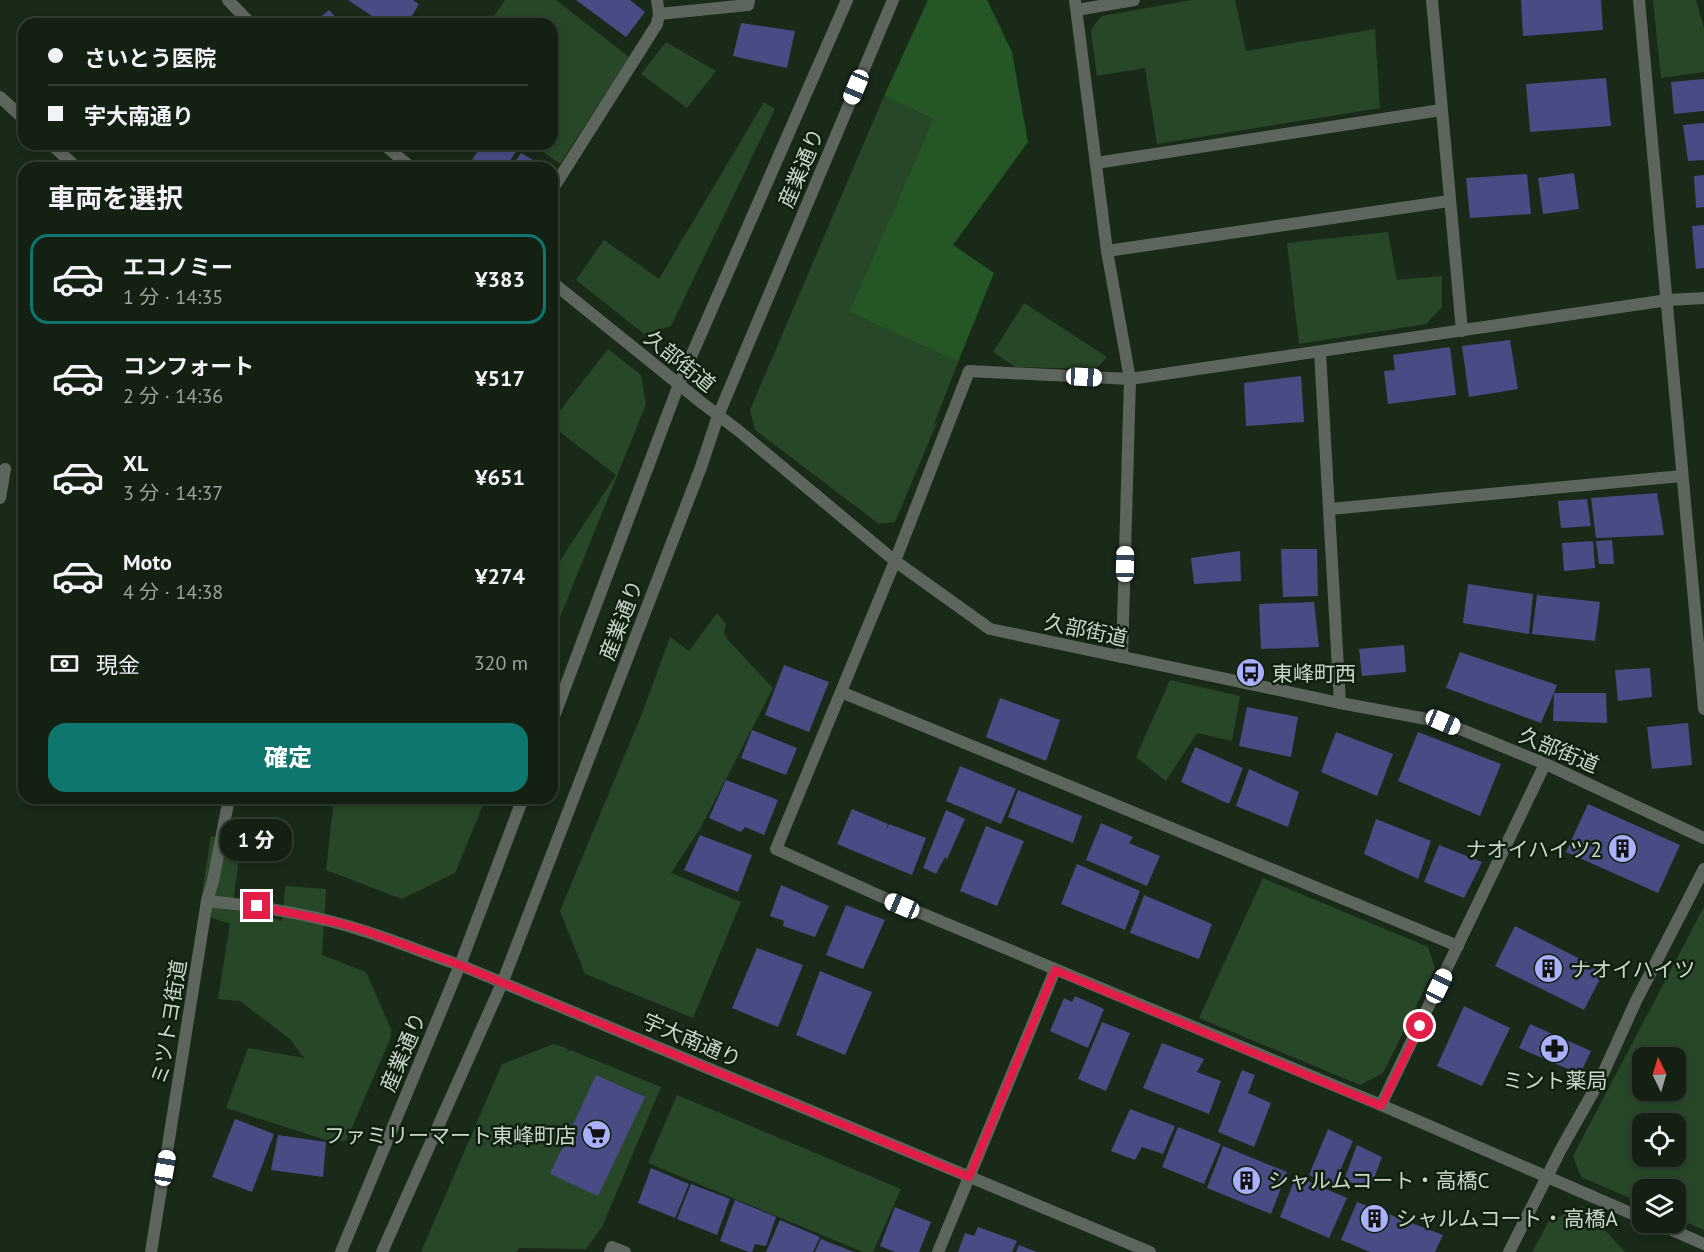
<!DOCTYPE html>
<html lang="ja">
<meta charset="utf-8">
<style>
:root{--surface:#132012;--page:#202d20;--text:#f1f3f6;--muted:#9da39f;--line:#323e32;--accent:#0f766e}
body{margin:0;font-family:"PT Sans","Noto Sans JP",sans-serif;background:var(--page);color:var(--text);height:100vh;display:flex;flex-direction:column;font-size:22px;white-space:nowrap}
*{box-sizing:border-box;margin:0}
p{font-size:20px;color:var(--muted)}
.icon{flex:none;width:33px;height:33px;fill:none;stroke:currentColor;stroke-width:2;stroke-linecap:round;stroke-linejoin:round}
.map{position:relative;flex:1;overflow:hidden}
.side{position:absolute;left:18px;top:162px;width:540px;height:642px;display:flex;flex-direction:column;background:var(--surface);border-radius:18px;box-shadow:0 3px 9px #0003,0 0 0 2px var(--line)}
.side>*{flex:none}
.hud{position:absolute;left:18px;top:18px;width:540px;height:132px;border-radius:18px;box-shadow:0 3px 9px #0003,0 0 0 2px var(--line);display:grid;align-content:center;height:132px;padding:0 30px;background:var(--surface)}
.needle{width:39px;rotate:355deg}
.controls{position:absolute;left:1632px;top:1047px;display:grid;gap:12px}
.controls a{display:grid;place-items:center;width:54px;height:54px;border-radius:12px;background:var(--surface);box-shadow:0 3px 9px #0003,0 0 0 2px var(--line);font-size:30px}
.end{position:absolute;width:27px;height:27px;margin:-14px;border:8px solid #e11d48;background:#fff;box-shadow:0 0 0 3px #fff}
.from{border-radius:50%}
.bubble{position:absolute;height:42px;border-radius:18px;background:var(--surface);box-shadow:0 3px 9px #0003,0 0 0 2px var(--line);font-size:20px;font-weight:800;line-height:42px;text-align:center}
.car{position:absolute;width:18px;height:36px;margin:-18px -9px;border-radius:8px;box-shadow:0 0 4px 2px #0007;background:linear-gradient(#fff 24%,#345 0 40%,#fff 0 76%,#345 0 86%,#fff 0)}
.hud b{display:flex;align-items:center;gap:21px;height:57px;font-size:22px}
.hud b+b{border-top:2px solid var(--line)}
.hud i{width:15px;height:15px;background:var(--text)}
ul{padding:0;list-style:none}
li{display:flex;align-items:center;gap:18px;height:90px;margin:0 12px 9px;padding:0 18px;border:3px solid transparent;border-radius:18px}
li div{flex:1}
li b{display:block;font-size:22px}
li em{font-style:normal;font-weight:800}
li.on{border-color:var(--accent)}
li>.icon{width:54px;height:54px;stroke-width:1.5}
h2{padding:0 30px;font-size:27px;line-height:72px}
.pay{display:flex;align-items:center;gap:15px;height:66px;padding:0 30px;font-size:22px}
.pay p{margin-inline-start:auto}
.cta{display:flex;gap:12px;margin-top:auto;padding:12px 30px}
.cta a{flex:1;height:69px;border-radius:18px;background:var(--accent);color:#fff;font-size:24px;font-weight:800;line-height:69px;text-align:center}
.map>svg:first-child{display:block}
</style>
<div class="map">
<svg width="1704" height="1252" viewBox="0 0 1704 1252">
<rect width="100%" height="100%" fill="#192a18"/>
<!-- green -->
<g fill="#284728" fill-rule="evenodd">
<polygon points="505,0 556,0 629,57 560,164 532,144 552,144 552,24 489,24"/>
<polygon points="1191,0 1235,0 1246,51 1375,29 1380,108 1157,144 1145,68 1097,76 1091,32 1094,25 1102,16"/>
<polygon points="1653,0 1696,0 1704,28 1704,72 1661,78"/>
<polygon points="666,42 716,71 687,108 641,74"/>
<polygon points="884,96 933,119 849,312 958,362 933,427 938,420 895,522 879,524 755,430 750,410"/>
<polygon points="764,102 775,109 671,326 644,334 576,280 604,240 659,279"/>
<polygon points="1388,232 1397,280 1442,276 1442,307 1426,324 1299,344 1287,243"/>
<polygon points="1024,303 1107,357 1096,369 1015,367 993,352"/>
<polygon points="608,349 641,375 646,404 552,637 552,573 616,475 552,426 552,421"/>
<polygon points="717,613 726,624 724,632 727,639 773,688 701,827 671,873 741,902 693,1018 585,974 560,911 643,711 670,637 689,651"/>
<polygon points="1170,680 1240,696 1232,741 1197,733 1166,781 1136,757"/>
<polygon points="334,798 486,798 455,873 402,899 326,870"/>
<polygon points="211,836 241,844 233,903 282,921 285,886 326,889 322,955 366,972 391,1029 391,1037 346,1141 326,1140 226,1108 248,1048 304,1058 290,1039 240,1001 218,999 230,924 199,913"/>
<polygon points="1263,878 1428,947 1435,968 1383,1073 1360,1085 1199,1018"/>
<path d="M1704,907V1230L1676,1218V1190H1642V1203L1581,1177L1573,1156ZM1642,1058H1676V1090H1642ZM1642,1124H1676V1156H1642Z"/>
<polygon points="554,1044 568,1049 566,1053 570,1050 661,1087 602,1227 586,1249 519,1248 516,1252 421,1252 502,1064"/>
<polygon points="677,1095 901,1189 873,1252 863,1252 648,1163"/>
<polygon points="1583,1206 1625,1252 1532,1252 1549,1221"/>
</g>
<!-- water -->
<polygon fill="#255626" points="928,0 987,0 1012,52 1028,142 953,245 994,273 958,362 849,312 933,119 884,96"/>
<!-- building -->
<g fill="#484b84">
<polygon points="348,0 413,0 419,4 407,24 384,24"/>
<polygon points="576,0 630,0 645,12 626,37"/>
<polygon points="1521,0 1601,0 1603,30 1523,36"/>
<polygon points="329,10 342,24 312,24"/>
<polygon points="741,23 795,31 787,68 733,56"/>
<polygon points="1606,78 1611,126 1530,132 1526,84"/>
<polygon points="1704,79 1704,111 1674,114 1671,82"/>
<polygon points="1704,123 1704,160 1688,161 1683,125"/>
<polygon points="482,144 521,144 505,168 467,168"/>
<polygon points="521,153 547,168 511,168"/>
<polygon points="1574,173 1579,209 1543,214 1538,178"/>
<polygon points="1527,174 1531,214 1470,218 1466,178"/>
<polygon points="1704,175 1704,207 1696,208 1694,176"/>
<polygon points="1704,225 1704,268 1696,269 1692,226"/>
<polygon points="1510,340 1518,389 1469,397 1462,346"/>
<polygon points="1450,347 1456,395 1388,404 1384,371 1395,370 1393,355"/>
<polygon points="1301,376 1304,422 1246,426 1244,383"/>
<polygon points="1657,493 1664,535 1596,538 1591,498"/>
<polygon points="1587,499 1591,526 1561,528 1558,501"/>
<polygon points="1612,540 1614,564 1599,564 1596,541"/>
<polygon points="1593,541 1595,568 1564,571 1562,543"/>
<polygon points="1281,549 1317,549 1318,596 1283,597"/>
<polygon points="1240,551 1241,581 1194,584 1191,558"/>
<polygon points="1468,584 1533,594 1529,634 1463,623"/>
<polygon points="1537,595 1600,602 1595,641 1532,634"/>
<polygon points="1314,602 1319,647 1261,649 1259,604"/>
<polygon points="1404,645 1406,672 1362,676 1359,649"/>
<polygon points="1460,652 1557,685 1554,693 1606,693 1607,723 1553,721 1554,693 1541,723 1446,688"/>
<polygon points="784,665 829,682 809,732 765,715"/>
<polygon points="1650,668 1652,697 1618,701 1615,670"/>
<polygon points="1000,698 1060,720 1046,761 986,737"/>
<polygon points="1247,707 1298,717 1291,757 1239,746"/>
<polygon points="1688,723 1692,765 1652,769 1647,727"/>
<polygon points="752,730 797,748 786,775 741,758"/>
<polygon points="1336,732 1393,754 1377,796 1321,772"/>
<polygon points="1418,732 1501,764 1480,816 1398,781"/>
<polygon points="1195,747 1243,768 1229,804 1181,782"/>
<polygon points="960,766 1016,789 1001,824 946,801"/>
<polygon points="1249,769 1299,792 1288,827 1236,806"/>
<polygon points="726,780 778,800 764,835 745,827 741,832 709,818"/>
<polygon points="1018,790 1082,816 1073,843 1008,817"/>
<polygon points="1588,804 1680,845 1658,893 1566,852"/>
<polygon points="852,809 888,824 885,832 889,824 926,838 912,875 837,844"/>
<polygon points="946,810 965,819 947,859 945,857 936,874 923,868"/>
<polygon points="1376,819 1431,841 1418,879 1364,854"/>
<polygon points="1101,823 1133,837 1129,843 1160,856 1147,886 1086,860"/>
<polygon points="986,826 1024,841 997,906 960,891"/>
<polygon points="700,835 752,855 738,892 684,870"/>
<polygon points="1439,845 1482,862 1464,898 1424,882"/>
<polygon points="1077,864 1140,891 1125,930 1061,904"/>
<polygon points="781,885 829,906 815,937 783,926 784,921 770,916"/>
<polygon points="1144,895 1212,924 1199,959 1130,933"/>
<polygon points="846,905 885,920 863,969 826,955"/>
<polygon points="1515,926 1604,971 1584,1010 1495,966"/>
<polygon points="757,948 803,965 778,1027 732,1008"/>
<polygon points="820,971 872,992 845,1055 796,1035"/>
<polygon points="1075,996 1104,1009 1088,1048 1050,1031 1064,998 1072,1002"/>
<polygon points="1464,1006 1510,1028 1482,1086 1437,1066"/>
<polygon points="1102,1022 1130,1033 1106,1091 1078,1079"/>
<polygon points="1530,1024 1591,1051 1580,1074 1519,1048"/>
<polygon points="1162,1043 1204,1059 1197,1072 1221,1081 1209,1114 1143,1088"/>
<polygon points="1242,1070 1255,1075 1248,1093 1271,1103 1254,1147 1218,1132"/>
<polygon points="596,1075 645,1097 598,1196 550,1174"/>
<polygon points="1130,1109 1175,1126 1163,1154 1142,1147 1135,1160 1111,1151"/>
<polygon points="235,1119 274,1134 252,1192 212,1177"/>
<polygon points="1178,1127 1221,1144 1204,1184 1162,1167"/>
<polygon points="1328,1129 1353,1141 1333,1187 1309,1175"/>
<polygon points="278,1135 326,1142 323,1177 271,1170"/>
<polygon points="1357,1145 1382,1157 1370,1189 1344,1180"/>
<polygon points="1223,1146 1287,1172 1271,1214 1207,1188"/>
<polygon points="651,1168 689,1184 675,1218 638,1203"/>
<polygon points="1296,1176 1347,1198 1329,1238 1280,1217"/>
<polygon points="691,1184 730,1199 717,1235 677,1219"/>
<polygon points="735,1200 776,1217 766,1246 755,1244 752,1252 749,1252 720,1241"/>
<polygon points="1357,1202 1443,1235 1435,1252 1370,1252 1341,1240"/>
<polygon points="895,1207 931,1222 919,1252 895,1252 880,1246"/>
<polygon points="780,1220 820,1237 813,1252 766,1252"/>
<polygon points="978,1227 1017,1241 1012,1252 958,1252 965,1233 974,1236"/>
<polygon points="821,1239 854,1252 815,1252"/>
<polygon points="1019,1245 1037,1252 1016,1252"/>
</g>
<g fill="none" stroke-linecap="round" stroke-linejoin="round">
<!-- minor -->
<g stroke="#5d665d" stroke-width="12">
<polyline points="228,0 251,24"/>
<polyline points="1075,0 1107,251 1130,379 1122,657"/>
<polyline points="1432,0 1462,331"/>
<path d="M1639,0C1662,236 1681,473 1704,709"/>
<polyline points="1077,10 1134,0"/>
<polyline points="659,14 748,5 749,0"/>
<polyline points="0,97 24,119"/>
<polyline points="51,144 77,168"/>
<polyline points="383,144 412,168"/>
<polyline points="1096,163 1441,110"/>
<polyline points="552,190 657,24 659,14 657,0"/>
<polyline points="1107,251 1449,201"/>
<polyline points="552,282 702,403 739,431 895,561 990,629 1340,703 1443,722 1548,765 1704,838"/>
<polyline points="1320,352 1340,703"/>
<polyline points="0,498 5,469"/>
<polyline points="1330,509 1682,476"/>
<polyline points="841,692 1458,946"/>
<polyline points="1381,1105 1545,764"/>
<polyline points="1642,1218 1381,1105 880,896 776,849 895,561 969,371 1130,379 1668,300 1704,298"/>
<polyline points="1654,1222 1704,1244"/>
<polyline points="610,1252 612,1247 625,1252"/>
<polyline points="938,1252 1055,970"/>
<polyline points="1509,1252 1561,1149 1601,1078 1636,1001 1704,869"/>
</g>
<!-- tertiary -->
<g stroke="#5d665d" stroke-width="12">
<polyline points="552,722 679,384 847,0"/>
<path d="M207,901C259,906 311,914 361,930C394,940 427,954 460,965L1150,1252"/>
<polyline points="151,1252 207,901 213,881 229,798"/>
<polyline points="341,1252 460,965 523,798"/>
<polyline points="382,1252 503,981 701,467 718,416 893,0"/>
</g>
</g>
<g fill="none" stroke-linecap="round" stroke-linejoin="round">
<!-- route -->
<polyline stroke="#e11d48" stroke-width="8" points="257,906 335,922 363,930 460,965 969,1177 1055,970 1381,1106 1420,1026"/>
</g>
<!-- icons -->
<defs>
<symbol id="bus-disc" viewBox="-11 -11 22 22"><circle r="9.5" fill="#a9b0fc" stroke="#0f200f"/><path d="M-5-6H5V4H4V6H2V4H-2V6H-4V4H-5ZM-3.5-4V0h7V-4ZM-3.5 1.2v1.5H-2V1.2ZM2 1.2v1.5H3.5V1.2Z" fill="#111"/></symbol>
<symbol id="building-disc" viewBox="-11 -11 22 22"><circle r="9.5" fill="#a9b0fc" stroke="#0f200f"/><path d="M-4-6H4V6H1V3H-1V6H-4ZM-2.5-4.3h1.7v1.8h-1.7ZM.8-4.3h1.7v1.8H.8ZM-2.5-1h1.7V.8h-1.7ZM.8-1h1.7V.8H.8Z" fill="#111"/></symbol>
<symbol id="pharmacy-disc" viewBox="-11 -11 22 22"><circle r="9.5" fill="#a9b0fc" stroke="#0f200f"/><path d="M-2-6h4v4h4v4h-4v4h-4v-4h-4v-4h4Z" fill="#111"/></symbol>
<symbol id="supermarket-disc" viewBox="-11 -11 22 22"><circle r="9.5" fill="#a9b0fc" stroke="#0f200f"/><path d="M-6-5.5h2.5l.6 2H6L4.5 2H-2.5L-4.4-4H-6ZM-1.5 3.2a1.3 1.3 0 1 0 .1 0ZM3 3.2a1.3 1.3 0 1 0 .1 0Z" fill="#111"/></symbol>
</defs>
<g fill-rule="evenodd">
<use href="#bus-disc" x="1234" y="656" width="33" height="33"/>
<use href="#building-disc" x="1606" y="832" width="33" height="33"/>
<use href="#building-disc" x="1532" y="952" width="33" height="33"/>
<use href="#pharmacy-disc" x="1538" y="1032" width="33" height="33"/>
<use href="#supermarket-disc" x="580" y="1118" width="33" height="33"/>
<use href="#building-disc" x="1230" y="1164" width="33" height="33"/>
<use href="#building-disc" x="1358" y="1202" width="33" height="33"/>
</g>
<g text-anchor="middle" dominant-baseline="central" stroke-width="5" stroke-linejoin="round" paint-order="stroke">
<!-- street labels -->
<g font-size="21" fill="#cbd6ca" stroke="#0f200f">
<text transform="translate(801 168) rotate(-67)">産業通り</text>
<text transform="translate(680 361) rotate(39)">久部街道</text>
<text transform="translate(621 620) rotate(-69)">産業通り</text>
<text transform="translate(1086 630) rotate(12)">久部街道</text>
<text transform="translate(1559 750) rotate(23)">久部街道</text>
<text transform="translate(169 1022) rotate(-81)">ミツトヨ街道</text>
<text transform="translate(692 1040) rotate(23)">宇大南通り</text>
<text transform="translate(403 1052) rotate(-67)">産業通り</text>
</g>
<!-- poi labels -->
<g font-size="21" fill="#cbd6ca" stroke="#0f200f" text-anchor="start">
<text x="1272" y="673">東峰町西</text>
<text x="1602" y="849" text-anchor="end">ナオイハイツ2</text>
<text x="1570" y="969">ナオイハイツ</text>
<text x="1555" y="1080" text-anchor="middle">ミント薬局</text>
<text x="576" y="1135" text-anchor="end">ファミリーマート東峰町店</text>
<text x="1268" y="1180">シャルムコート・高橋C</text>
<text x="1396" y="1218">シャルムコート・高橋A</text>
</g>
</g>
</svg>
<div class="controls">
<a><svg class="needle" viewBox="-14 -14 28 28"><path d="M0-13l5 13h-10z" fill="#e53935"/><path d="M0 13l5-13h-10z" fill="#9da39f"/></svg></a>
<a><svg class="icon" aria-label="locate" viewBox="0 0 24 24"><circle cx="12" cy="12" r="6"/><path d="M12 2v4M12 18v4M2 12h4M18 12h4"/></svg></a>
<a><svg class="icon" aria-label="layers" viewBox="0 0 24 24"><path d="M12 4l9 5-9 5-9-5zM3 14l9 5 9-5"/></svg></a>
</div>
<i class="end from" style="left:1420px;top:1026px"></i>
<i class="end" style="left:257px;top:906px"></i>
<div class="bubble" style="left:220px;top:819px;width:72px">1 分</div>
<i class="car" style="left:856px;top:87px;rotate:203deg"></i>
<i class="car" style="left:1084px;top:377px;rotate:93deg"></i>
<i class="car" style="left:1125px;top:564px;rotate:1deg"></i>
<i class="car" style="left:1443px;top:722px;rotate:113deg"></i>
<i class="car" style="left:902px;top:906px;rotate:293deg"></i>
<i class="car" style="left:1439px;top:986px;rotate:26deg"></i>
<i class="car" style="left:165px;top:1168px;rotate:10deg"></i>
<div class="hud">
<b><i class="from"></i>さいとう医院</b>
<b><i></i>宇大南通り</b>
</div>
<section class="side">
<h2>車両を選択</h2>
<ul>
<li class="on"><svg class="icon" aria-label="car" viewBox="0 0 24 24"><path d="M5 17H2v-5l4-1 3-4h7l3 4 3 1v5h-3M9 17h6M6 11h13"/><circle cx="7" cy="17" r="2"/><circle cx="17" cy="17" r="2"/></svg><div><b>エコノミー</b><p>1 分 · 14:35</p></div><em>¥383</em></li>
<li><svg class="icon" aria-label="car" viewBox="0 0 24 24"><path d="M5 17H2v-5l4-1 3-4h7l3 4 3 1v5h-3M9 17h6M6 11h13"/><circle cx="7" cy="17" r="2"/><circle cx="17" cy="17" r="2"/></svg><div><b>コンフォート</b><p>2 分 · 14:36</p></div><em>¥517</em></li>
<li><svg class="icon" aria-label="car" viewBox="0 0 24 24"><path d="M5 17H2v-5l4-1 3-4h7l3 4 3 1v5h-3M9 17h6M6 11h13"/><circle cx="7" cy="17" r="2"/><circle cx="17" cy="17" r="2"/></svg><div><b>XL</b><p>3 分 · 14:37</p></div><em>¥651</em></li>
<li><svg class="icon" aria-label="car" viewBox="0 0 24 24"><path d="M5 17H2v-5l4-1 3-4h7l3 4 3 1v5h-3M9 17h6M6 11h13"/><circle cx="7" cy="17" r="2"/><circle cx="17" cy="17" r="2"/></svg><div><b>Moto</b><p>4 分 · 14:38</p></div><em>¥274</em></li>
</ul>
<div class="pay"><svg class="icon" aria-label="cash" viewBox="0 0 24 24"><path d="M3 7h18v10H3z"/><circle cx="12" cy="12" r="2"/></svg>現金<p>320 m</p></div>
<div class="cta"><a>確定</a></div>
</section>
</div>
